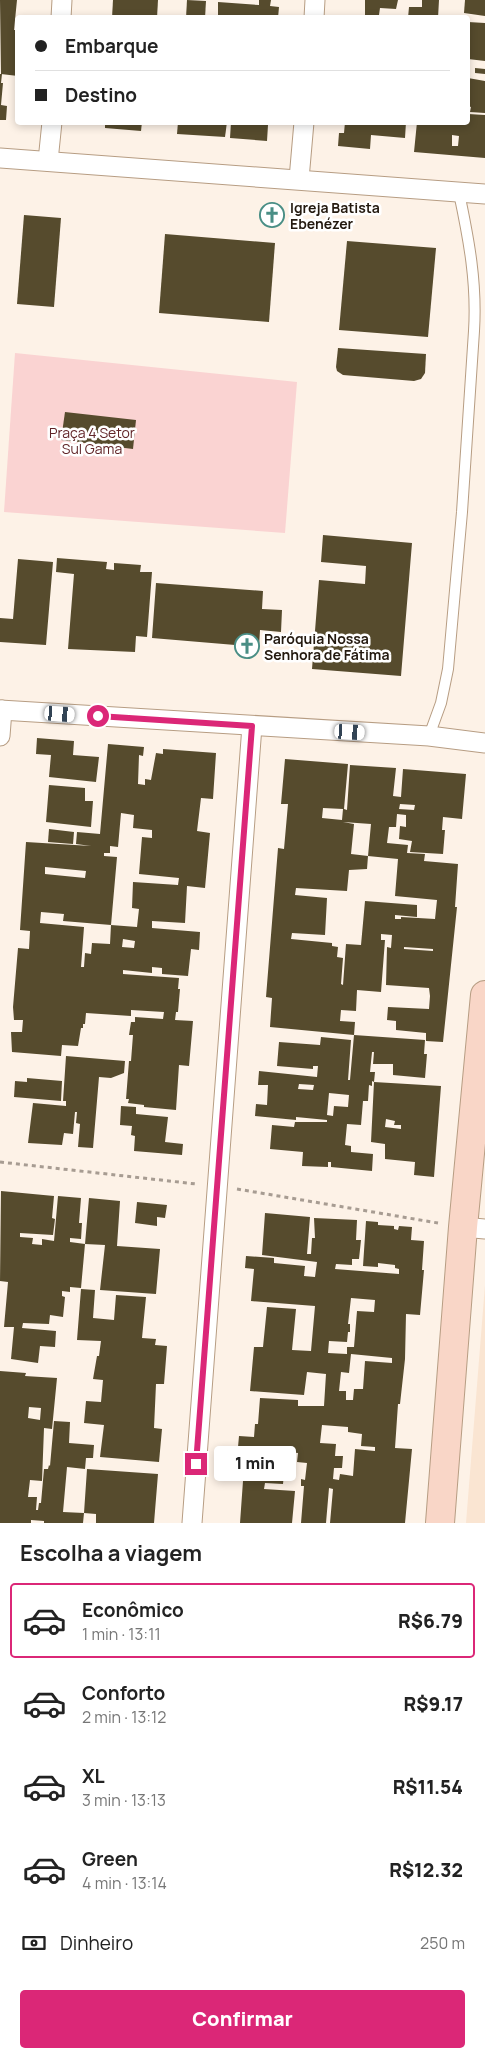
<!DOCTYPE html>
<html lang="pt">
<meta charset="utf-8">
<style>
:root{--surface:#fff;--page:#f6f6f6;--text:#222;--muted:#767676;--line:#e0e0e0;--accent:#db2777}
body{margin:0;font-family:Manrope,sans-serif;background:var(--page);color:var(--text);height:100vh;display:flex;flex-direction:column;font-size:19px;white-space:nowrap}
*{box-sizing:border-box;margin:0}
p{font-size:16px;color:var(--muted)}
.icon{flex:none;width:28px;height:28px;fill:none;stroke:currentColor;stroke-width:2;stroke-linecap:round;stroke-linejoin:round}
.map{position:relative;height:1523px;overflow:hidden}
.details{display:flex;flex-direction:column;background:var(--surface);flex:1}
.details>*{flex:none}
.guide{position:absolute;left:15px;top:15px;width:455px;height:110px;border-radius:5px;box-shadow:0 2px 8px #0003;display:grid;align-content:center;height:110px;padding:0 20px;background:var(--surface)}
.end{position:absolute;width:22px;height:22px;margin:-11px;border:6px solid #db2777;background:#fff;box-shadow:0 0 0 2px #fff}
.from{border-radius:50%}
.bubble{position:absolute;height:35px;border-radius:5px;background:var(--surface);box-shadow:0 2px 8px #0003;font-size:16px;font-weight:800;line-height:35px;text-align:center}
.car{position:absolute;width:15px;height:30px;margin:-15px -8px;border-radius:6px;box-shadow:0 0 4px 1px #0007;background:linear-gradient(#fff 24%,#345 0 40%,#fff 0 76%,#345 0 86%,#fff 0)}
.guide b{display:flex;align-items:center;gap:18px;height:48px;font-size:19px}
.guide b+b{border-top:1px solid var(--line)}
.guide i{width:12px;height:12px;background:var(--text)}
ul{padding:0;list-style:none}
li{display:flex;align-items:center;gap:15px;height:75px;margin:0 10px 8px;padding:0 10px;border:2px solid transparent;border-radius:5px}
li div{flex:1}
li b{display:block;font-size:19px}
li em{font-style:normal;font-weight:800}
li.active{border-color:var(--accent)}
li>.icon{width:45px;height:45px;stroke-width:1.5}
h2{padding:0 20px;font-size:22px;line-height:60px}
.pay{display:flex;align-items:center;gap:12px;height:55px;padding:0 20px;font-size:19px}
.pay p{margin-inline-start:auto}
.button{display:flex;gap:10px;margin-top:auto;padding:10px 20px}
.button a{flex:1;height:58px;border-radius:5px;background:var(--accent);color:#fff;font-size:20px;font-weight:800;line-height:58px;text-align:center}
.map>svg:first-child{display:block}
</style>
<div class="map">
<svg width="485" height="1523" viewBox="0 0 485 1523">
<rect width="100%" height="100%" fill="#fdf2e7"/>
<!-- built -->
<polygon fill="#fae5d2" points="485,1285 485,1523 466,1523"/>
<!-- green -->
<polygon fill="#fad3d2" points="15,353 297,382 285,533 4,512"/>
<!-- building -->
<g fill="#564b2d" fill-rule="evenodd">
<polygon points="0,0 17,0 14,30 18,30 18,76 1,74"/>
<polygon points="113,0 158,0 157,18 112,18"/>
<polygon points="187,0 206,1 205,18 186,18"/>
<polygon points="259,0 271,0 270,6 279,7 278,18 218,18 218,2 259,5"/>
<polygon points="365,0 398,0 396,9 380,8 379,15 391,18 365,18"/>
<polygon points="422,0 439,0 438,18 408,18 409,7 422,7"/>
<polygon points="465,0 485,0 485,16 464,13"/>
<polygon points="468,22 485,23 485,61 468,59"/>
<polygon points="475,68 485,69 485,74 475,73"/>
<polygon points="0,74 2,74 1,83 3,83 1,105 7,106 6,120 0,120"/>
<polygon points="468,78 485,81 485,113 470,112 471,107 468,106"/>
<path d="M468,114L485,115V158L414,152L417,122H468ZM452,135L459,136L458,146H452Z"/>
<polygon points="105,122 142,122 141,131 105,128"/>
<polygon points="178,122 227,122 225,137 177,134"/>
<polygon points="231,122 268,125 267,141 230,138"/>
<polygon points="345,122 406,122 405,138 371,135 370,149 338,146 339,133 344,133"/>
<polygon points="24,215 61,218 54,307 17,304"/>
<polygon points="165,234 275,243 269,322 159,313"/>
<polygon points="347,241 436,248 428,337 339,330"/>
<polygon points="338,348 426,354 425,373 421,379 414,381 343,375 337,371 336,367"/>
<polygon points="65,412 136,420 133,449 61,440"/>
<path d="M323,535L412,543L401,676L312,669L319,580L365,584L366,566L321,562ZM356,637H363L362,644H356Z"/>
<polygon points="57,558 107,562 106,569 114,570 114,563 141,565 140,572 152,572 147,637 136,636 135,652 68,649 74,574 56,572"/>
<polygon points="18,559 53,562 46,645 0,642 0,618 13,619"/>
<polygon points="156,583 263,591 262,609 282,610 281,632 260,630 259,647 152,638"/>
<polygon points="37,738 74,741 73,755 99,757 96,782 49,777 51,755 36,754"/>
<path d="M108,744L144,747L143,756L139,755L138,784L145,785V779L151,780L156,753L163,754V749L216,753L213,799L201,798L197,831L210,833L205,888L187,886L185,923L152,921V928L200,932L199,950L191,949L188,976L162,974V968L152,967V973L123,970V974L179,978L178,989H180L178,1012H176L175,1020L193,1021L189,1066L179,1065L176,1110L144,1107V1105L128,1103L129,1099H126L129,1061H131L133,1035H129L131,1022H135V1017L163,1019L164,1012L131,1010V1016L86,1013L85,1024H83V1028H81L78,1046L62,1045L61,1056L12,1052L11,1032H22L23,1020H14L13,1007L18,948L29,949L30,931L20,930L26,842L91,846L76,844L77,832L100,834ZM121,813L134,815L133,828L152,830V838L142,837L139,874L179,878L178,885L133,882L132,908L139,909L137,927L111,925L117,857L104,856V853H110V846L118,847ZM45,867L86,871L85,878L45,874ZM41,912L64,914L63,921L111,925L110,944L92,943L91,954L85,953L84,967H81L84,927L40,923ZM123,939L135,941L134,948L122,947Z"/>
<path d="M285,759L348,764L344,809L347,810L350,765L396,768L393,796L401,797L403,769L466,774L462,819L443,817L442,830H445L443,854L410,852L412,841L399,839L400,826L406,827V815L397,814L396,827H389L387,843L408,845L407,853L425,854L424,861L458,864L455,907H457L443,1042L426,1041V1033L396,1030V1021L387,1020L388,1007L429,1009L430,996L429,988L386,985L387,947L391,948L392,935L381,934V940H385L381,992L357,990L356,1011L341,1010L340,1021L355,1022L354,1035L270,1027L272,998L266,997L278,848L284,849L288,804H281ZM400,804L415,805L414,810L399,809ZM323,808L343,809L342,820L322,818ZM343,822L371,824L368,856L398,859L395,896L437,900L435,919L401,917V919H395V915L417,917V905L365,901L361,945L346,944L343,985L341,984L343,958L337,957L338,947L332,946V943L291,939L292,933L325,935L327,898L295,895L296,888L347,891L349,870L367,869L368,856L351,854L354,824ZM404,947L433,949V951L404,949Z"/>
<polygon points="49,785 85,788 85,801 93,801 91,827 46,822"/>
<polygon points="49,829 74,832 73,844 48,842"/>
<path d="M354,1035L425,1040L424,1054H427L425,1078L393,1075V1064H373L374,1052H372L370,1072H375L374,1082L372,1081V1086L369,1085L368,1101H363L361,1125L347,1124L345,1145L351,1146V1152L373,1154L372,1171L331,1167V1162H328V1167L302,1166L303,1152L270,1149L272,1125L294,1127L295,1122H327V1120L296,1117V1120L255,1116L256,1104L267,1105L268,1085H258L259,1071L317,1077L318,1066H313V1069L277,1066L279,1042L320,1045L321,1037L351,1040L348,1080H350ZM299,1084L314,1085L313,1090L298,1089ZM329,1093L349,1095L348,1107L334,1106L333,1116L327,1115Z"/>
<polygon points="66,1056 125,1061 124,1073 111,1078 99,1077 93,1148 78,1147 80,1124 76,1123 77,1112 75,1112 73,1134 64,1133 62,1145 28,1143 33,1103 66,1106 66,1101 63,1101"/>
<polygon points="27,1078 62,1081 61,1101 14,1097 15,1081 27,1082"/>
<path d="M374,1082L441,1086L434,1177L414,1175L415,1162L385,1159V1144L371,1142ZM386,1119L395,1121L394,1125H401V1129L385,1127Z"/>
<polygon points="121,1106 136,1107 136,1114 168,1117 165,1142 183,1144 182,1155 134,1151 135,1136 131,1135 132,1126 120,1125"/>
<polygon points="1,1191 54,1196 52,1218 55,1219 53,1235 20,1233 20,1237 33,1238 32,1244 42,1245 42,1239 54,1241 58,1196 81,1198 79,1223 82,1223 81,1239 70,1238 70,1242 85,1244 81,1288 70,1287 70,1292 62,1291 62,1296 65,1297 63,1317 50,1315 49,1324 23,1323 22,1328 56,1331 55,1347 40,1346 38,1363 11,1359 14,1327 4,1327 8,1282 0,1281"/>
<polygon points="89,1198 120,1201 117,1246 160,1249 156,1294 100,1290 105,1245 85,1244"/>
<polygon points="137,1202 167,1205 165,1218 157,1217 157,1226 135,1223"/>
<path d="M265,1213L310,1217L307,1254H311L312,1238H315L314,1218L357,1220L356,1240H361L359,1259H352V1265L336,1264L335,1269L399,1274V1269L395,1268V1265L378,1263V1267L363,1266L366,1221L378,1222V1225L394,1226V1229L398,1230L399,1226L412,1227L411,1240L424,1241L422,1270H424L420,1315L406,1314L405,1359L400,1404H398L395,1448L412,1449L405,1523H330L333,1489L329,1488L326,1523H301L304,1486H301V1479L305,1480L307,1463L297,1462L298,1453L288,1452L286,1454L283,1484L265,1483L264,1489L295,1491L292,1523H240L243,1481L235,1480L239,1436L254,1437L255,1424H258L260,1398L298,1400V1406H324L326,1374L307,1372L304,1395L250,1391L254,1347H263L267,1307L296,1309L292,1350L311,1351L315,1306L251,1301L254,1269L245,1268L246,1256L274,1258V1263L305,1266L304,1276L315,1277L317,1262L262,1255ZM351,1298L375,1300L374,1312L357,1311L354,1347H347V1354L328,1353L329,1341L347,1342L348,1332H350V1324H348ZM351,1354L392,1358V1363L365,1361L363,1389H354L353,1400H346V1391H339L341,1372L349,1373ZM322,1425L348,1427V1432L362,1434L361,1446L375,1447V1451L355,1449L353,1476L340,1474L339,1480L333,1479L334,1468H342L343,1456H335L336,1444L320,1443Z"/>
<polygon points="81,1289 95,1290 93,1318 114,1320 116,1295 146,1297 142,1338 156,1339 155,1345 167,1346 164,1384 156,1384 154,1428 162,1429 159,1462 100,1457 104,1425 84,1423 86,1401 101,1402 103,1380 93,1379 97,1356 99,1356 101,1341 77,1340"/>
<path d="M0,1371L26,1373L25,1376L57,1378L52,1429L44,1428L42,1481L30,1480L28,1497H37L36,1510H38L39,1503H41L44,1469H48L49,1465L50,1466L54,1421L70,1422L69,1443L94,1445L93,1458H86L85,1469L67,1467L63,1512L84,1513L83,1523H44V1521L31,1520V1523H0ZM29,1407L41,1408L40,1420L28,1418Z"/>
<polygon points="87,1469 158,1474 154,1523 96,1523 96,1514 84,1513"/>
</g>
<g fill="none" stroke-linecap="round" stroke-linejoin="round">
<defs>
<path id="lane" d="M429,736L441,703L448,669L462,512L474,331C477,283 469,240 459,193"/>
<g id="street">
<polyline points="61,18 62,0"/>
<polyline points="314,18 315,0"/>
<polyline points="0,158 485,194"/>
<polyline points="48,161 52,122"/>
<polyline points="299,179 304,122"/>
<polyline points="0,710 429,736 485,743"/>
<polyline points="0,736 2,710"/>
<polyline points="463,1227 485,1229"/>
<polyline points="192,1523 252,726"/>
</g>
<polyline id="secondary" points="440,1523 463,1227 485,995"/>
</defs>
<!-- lane casing -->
<use href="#lane" stroke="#b79d83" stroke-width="12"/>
<!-- street casing -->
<use href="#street" stroke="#b79d83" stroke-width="21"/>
<!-- secondary casing -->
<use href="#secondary" stroke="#b79d83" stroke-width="30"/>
<!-- path -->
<g stroke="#a79c92" stroke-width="3" stroke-dasharray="4 4" stroke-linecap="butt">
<polyline points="0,1162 196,1184"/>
<polyline points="237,1189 438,1223"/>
</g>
<!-- lane -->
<use href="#lane" stroke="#fff" stroke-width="10"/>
<!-- street -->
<use href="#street" stroke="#fff" stroke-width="19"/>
<!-- secondary -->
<use href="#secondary" stroke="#f9d6c7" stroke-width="28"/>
</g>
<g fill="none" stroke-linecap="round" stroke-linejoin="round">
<!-- route -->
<polyline stroke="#db2777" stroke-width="6" points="98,716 252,726 196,1464"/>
</g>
<!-- icons -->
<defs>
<symbol id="church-ring" viewBox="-11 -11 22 22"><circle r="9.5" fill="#fff" stroke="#498e85" stroke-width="1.5"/><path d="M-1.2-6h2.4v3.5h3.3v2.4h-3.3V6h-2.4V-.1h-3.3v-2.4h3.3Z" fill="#498e85"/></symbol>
</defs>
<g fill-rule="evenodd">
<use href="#church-ring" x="258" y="201" width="28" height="28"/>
<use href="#church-ring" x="233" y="632" width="28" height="28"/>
</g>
<g text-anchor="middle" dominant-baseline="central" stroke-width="5" stroke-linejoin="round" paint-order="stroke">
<!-- poi labels -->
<g font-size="14" font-weight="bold" fill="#23190f" stroke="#fff" text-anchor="start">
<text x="290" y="207">Igreja Batista<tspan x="290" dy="16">Ebenézer</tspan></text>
<text x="264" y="638">Paróquia Nossa<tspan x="264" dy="16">Senhora de Fátima</tspan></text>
</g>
<!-- park labels -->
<g font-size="14" fill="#612528" stroke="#fff">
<text x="92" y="432">Praça 4 Setor<tspan x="92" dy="16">Sul Gama</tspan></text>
</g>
</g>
</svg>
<i class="end from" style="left:98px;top:716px"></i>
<i class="end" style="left:196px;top:1464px"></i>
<div class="bubble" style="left:214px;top:1446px;width:82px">1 min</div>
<i class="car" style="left:60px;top:714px;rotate:94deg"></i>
<i class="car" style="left:350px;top:732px;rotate:93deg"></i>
<div class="guide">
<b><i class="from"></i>Embarque</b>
<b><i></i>Destino</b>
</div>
</div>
<section class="details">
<h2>Escolha a viagem</h2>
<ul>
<li class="active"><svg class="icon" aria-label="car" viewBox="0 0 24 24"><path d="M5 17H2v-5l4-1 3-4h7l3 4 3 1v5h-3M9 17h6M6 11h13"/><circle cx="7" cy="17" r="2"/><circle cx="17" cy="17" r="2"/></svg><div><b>Econômico</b><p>1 min · 13:11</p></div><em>R$6.79</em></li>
<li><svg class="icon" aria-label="car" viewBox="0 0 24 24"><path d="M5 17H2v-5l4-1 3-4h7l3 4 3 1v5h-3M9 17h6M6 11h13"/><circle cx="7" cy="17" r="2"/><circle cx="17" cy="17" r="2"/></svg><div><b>Conforto</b><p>2 min · 13:12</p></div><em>R$9.17</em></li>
<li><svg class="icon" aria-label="car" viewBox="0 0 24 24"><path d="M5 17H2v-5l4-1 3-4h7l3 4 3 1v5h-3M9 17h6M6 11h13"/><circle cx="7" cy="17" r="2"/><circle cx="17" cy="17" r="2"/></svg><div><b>XL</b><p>3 min · 13:13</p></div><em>R$11.54</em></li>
<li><svg class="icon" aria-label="car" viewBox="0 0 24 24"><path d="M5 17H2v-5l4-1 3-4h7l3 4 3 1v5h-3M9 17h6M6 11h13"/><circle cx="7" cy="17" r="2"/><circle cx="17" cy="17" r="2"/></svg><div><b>Green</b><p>4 min · 13:14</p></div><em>R$12.32</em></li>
</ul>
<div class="pay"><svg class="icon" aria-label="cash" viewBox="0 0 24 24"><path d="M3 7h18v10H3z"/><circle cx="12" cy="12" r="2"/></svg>Dinheiro<p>250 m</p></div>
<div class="button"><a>Confirmar</a></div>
</section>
